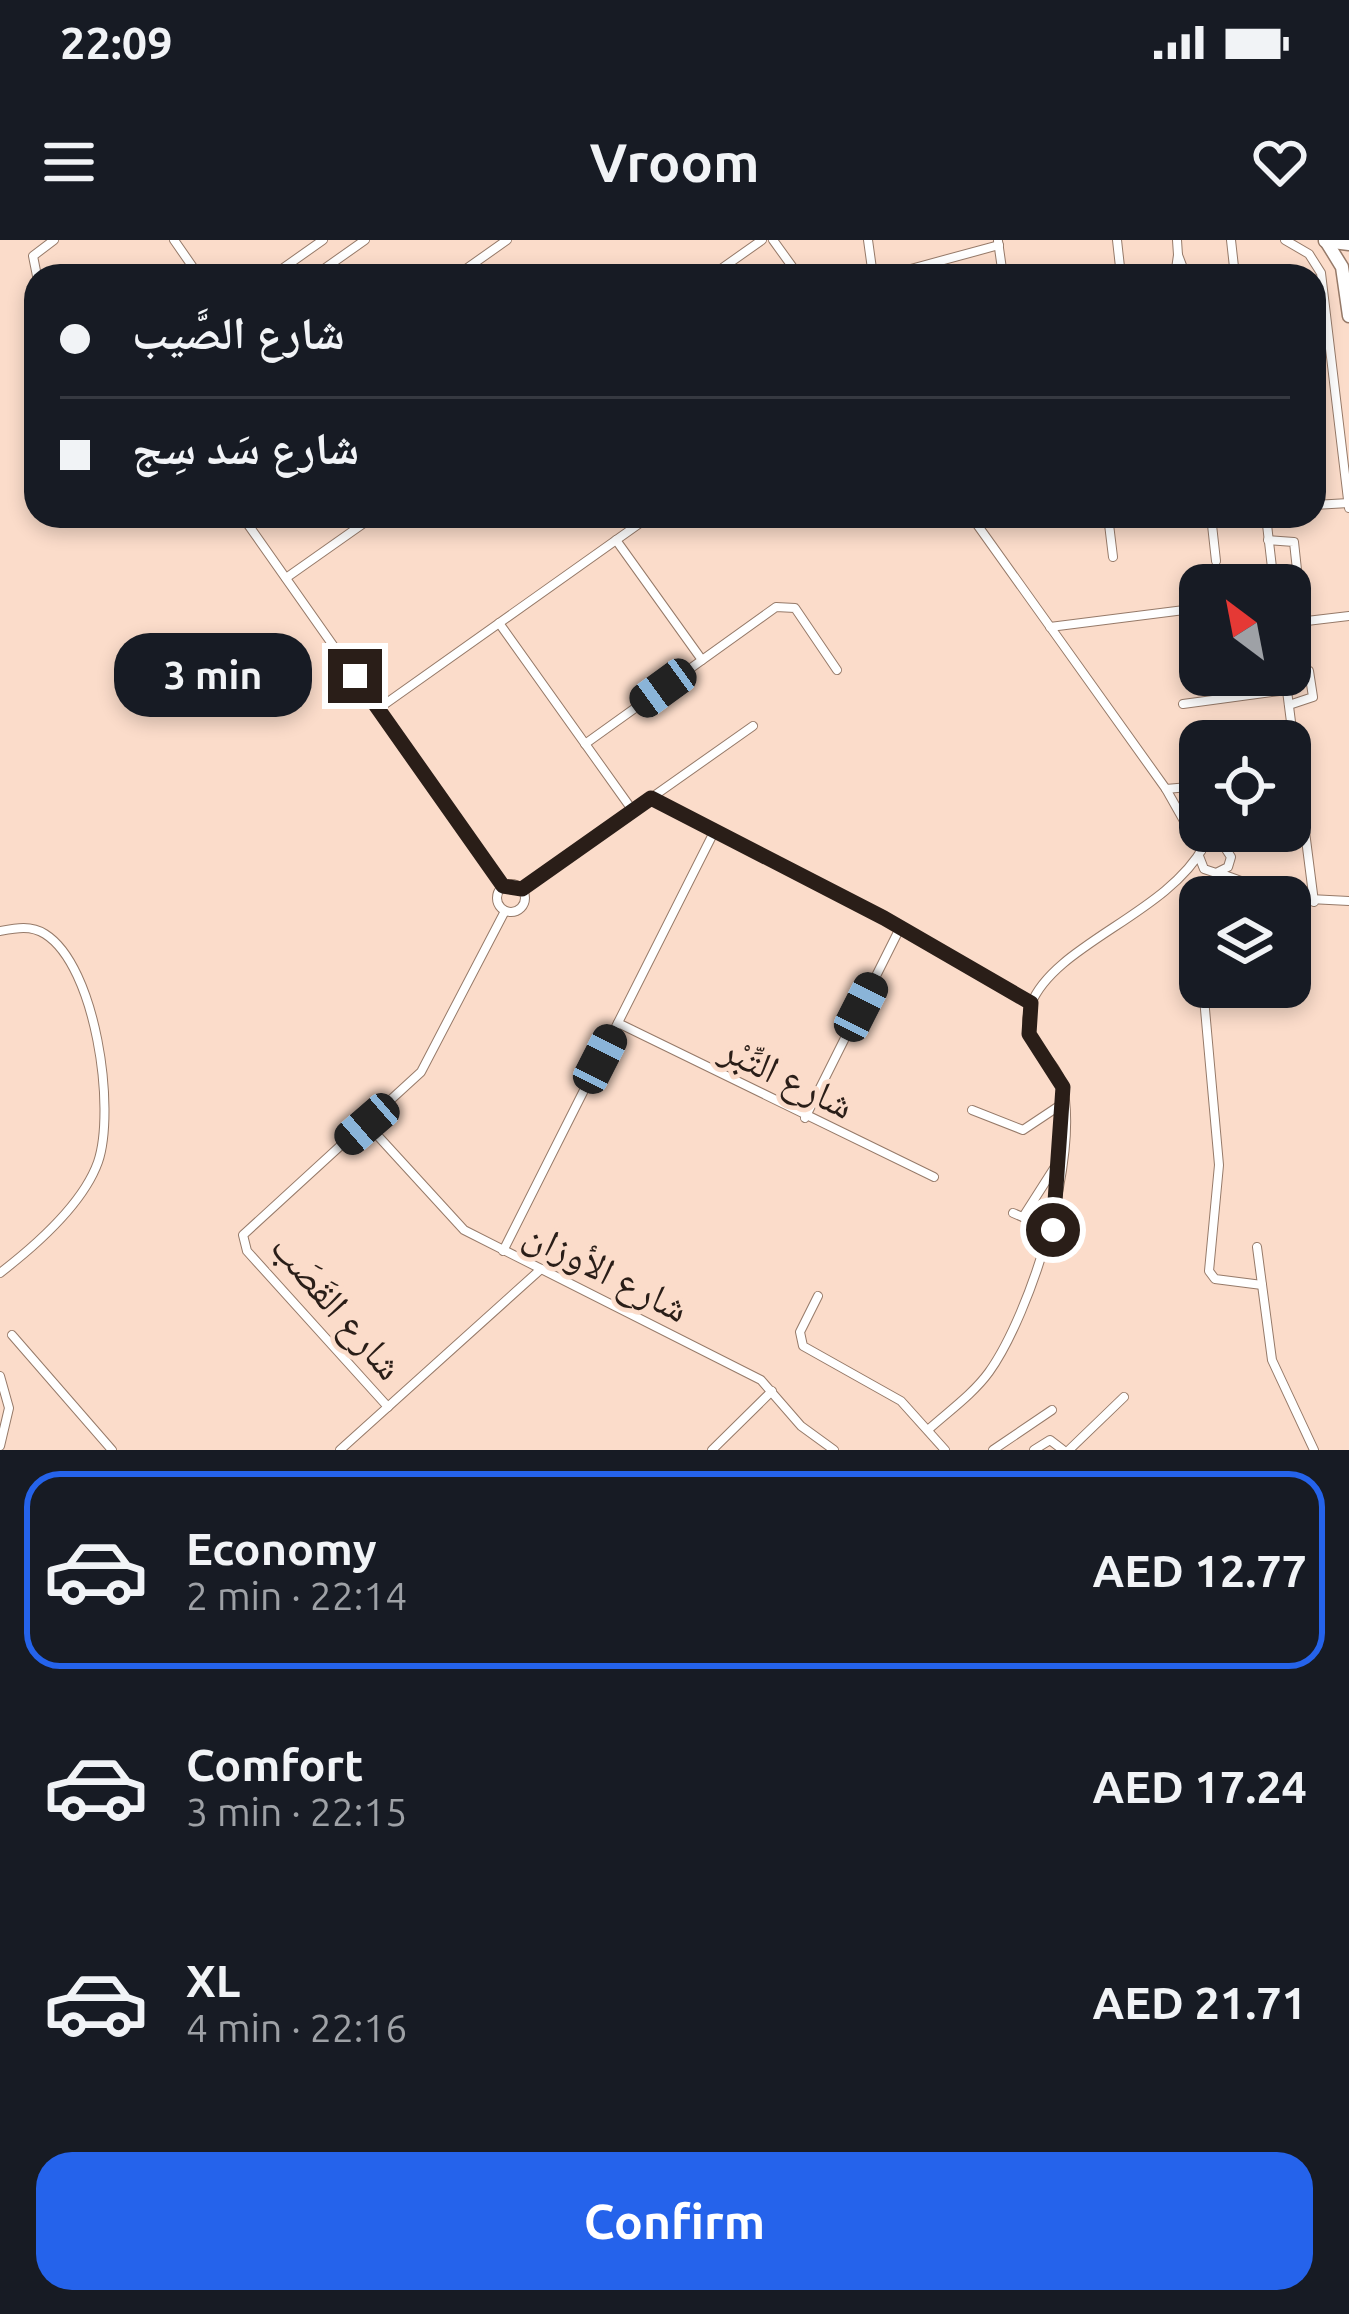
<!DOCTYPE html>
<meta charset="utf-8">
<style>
:root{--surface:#171b24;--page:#242831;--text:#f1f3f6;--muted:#9ea1a6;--line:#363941;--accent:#2563eb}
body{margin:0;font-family:Ubuntu,"Noto Naskh Arabic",sans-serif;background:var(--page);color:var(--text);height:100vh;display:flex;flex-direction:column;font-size:45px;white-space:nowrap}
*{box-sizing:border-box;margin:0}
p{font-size:39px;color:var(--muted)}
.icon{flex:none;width:66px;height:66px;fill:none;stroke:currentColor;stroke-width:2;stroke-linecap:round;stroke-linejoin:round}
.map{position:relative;height:1210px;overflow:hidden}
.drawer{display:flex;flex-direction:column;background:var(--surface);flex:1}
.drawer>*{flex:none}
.top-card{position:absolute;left:24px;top:24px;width:1302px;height:264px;border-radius:36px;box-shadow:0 6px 18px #0003;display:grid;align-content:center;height:264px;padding:0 36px;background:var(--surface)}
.needle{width:78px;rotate:328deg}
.controls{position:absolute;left:1179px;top:324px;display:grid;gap:24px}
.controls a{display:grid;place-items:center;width:132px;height:132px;border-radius:24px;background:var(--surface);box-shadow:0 6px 18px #0003;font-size:60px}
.end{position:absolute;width:54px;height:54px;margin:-27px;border:15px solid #2a1e18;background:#fff;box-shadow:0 0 0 6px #fff}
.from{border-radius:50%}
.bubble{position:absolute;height:84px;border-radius:36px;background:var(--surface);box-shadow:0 6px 18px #0003;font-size:39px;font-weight:600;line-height:84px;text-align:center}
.car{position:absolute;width:36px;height:72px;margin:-36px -18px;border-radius:15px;box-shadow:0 0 9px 3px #0007;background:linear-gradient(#222 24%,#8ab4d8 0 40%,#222 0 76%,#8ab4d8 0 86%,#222 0)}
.top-card b{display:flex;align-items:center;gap:42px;height:114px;font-size:45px}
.top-card b+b{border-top:3px solid var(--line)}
.top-card i{width:30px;height:30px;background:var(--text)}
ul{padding:21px 0 0;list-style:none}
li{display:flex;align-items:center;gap:36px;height:198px;margin:0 24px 18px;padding:0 12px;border:6px solid transparent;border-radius:36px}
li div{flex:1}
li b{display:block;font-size:45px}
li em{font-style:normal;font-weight:600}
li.selected{border-color:var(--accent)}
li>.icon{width:108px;height:108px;stroke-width:1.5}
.button{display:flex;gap:24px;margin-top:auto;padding:24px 36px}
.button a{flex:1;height:138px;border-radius:36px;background:var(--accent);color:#fff;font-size:48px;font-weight:600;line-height:138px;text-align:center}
.status{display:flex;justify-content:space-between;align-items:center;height:84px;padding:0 60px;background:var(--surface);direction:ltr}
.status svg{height:33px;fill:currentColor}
header{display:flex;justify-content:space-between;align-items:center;height:156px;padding:0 36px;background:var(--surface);font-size:54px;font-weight:600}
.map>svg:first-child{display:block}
</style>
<div class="status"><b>22:09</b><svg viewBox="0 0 49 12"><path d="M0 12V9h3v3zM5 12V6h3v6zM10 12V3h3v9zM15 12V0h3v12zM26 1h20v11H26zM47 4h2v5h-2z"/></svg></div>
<header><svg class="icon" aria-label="menu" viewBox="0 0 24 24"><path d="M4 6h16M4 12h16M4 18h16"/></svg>Vroom<svg class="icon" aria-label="heart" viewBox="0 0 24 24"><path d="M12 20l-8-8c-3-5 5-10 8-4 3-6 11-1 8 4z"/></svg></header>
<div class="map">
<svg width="1349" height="1210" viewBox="0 0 1349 1210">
<rect width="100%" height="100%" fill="#fbdcca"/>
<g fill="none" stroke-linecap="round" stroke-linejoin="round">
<defs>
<g id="minor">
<polyline points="174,0 199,36"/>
<polyline points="773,0 799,36"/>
<polyline points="868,0 873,36"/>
<polyline points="1117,0 1121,36"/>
<polyline points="1177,0 1178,15"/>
<polyline points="1231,0 1235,36"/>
<polyline points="1285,0 1309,14 1321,33 1349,268"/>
<polyline points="998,1 1003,36"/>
<polyline points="37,36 33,16 54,0"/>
<polyline points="272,36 323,0"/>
<polyline points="314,36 365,0"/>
<polyline points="456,36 507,0"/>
<polyline points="711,36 762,0"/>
<polyline points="885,36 999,5"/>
<polyline points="1175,36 1178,15 1186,36"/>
<polyline points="1314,265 1349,263"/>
<polyline points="242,276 503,647"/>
<polyline points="971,276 1166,549 1201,611"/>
<polyline points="1108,276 1113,317"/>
<polyline points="1211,276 1216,321"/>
<polyline points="1266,276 1274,345"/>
<polyline points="616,300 702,420"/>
<polyline points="1268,300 1294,302 1297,330 1273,335"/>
<polyline points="286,338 374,276"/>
<polyline points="499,383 633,571"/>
<polyline points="1290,383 1349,376"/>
<polyline points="1050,387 1200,368"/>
<polyline points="1285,435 1314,662"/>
<polyline points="1183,464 1287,450"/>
<polyline points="1289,465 1313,457 1309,431 1290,432"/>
<polyline points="378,469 650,276"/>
<polyline points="585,504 776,367 795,368 837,430"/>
<polyline points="1166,549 1200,546"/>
<polyline points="651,558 884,678 1031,763"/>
<polyline points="1219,633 1285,657"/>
<circle cx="511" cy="658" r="14"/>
<polyline points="522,649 753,486"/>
<polyline points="1290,658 1349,661"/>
<path d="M0,691C16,688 31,685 45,694C96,726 116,869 98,922C83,964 35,1006 0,1033"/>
<polyline points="1200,694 1200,715"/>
<polyline points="1203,747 1219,925 1209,1031 1215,1039 1262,1045"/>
<polyline points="618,783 934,937"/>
<polyline points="972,870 1023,890 1062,864"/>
<polyline points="805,878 900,688"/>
<polyline points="367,884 464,990 761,1140 801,1186 834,1210"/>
<polyline points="1013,973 1053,990"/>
<polyline points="1023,977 1060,919"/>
<polyline points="1257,1007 1272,1120 1314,1210"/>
<polyline points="503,1011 714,592"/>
<polyline points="818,1056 800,1092 803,1106 901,1161 945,1210"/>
<polyline points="12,1095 112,1210"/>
<polyline points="0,1136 9,1168 0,1206"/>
<polyline points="388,1167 247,1011 243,995 421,832 505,671"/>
<path d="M929,1189C949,1171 973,1154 989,1132C1031,1073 1081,915 1062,844C1054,814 1015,802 1031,764C1055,704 1167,674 1204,606L1222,603L1231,617L1228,627L1216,633L1204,629L1199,616"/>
<polyline points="340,1210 541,1029"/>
<polyline points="712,1210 772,1151"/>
<polyline points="993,1210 1052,1170"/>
<polyline points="1034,1210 1050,1200 1063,1210"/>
<polyline points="1069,1210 1124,1157"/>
</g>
<g id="highway">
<polyline points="1325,1 1349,4"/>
<polyline points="1326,1 1342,27 1349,76"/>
</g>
</defs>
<!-- minor casing -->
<use href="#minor" stroke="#967a69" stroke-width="10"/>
<!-- highway casing -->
<use href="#highway" stroke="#967a69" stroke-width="15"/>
<!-- minor -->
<use href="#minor" stroke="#fff" stroke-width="8"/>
<!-- highway -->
<use href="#highway" stroke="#fff" stroke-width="12"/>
</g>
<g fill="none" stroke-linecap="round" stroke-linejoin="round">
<!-- route -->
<polyline stroke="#2a1e18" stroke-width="15" points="355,436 503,646 522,649 651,558 884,678 1031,763 1029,794 1063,847 1053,990"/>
</g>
<g text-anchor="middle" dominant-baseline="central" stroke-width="9" stroke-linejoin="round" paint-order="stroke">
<!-- street labels -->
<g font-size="39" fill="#2a1e18" stroke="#fbdcca">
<text transform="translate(788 836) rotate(26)">شارع التِّبْر</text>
<text transform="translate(607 1030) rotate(27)">شارع الأوزان</text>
<text transform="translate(338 1066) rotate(49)">شارع القَصَب</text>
</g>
</g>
</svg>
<div class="controls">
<a><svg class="needle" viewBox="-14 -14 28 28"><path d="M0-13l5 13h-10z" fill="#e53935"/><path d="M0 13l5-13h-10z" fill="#9ea1a6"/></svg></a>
<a><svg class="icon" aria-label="locate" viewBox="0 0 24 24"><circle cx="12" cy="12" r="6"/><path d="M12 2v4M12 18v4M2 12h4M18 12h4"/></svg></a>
<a><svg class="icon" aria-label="layers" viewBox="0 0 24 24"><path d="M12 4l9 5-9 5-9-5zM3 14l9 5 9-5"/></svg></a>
</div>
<i class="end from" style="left:1053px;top:990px"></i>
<i class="end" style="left:355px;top:436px"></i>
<div class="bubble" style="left:114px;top:393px;width:198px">3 min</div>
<i class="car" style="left:663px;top:448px;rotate:234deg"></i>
<i class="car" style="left:861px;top:767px;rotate:27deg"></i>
<i class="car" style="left:600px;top:819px;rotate:27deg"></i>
<i class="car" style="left:367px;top:884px;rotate:229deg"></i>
<div class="top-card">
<b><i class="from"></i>شارع الصَّيب</b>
<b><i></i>شارع سَد سِج</b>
</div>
</div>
<section class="drawer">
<ul>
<li class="selected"><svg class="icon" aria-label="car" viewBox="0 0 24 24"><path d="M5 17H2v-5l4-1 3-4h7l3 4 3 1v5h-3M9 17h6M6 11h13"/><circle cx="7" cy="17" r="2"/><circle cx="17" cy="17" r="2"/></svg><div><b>Economy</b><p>2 min · 22:14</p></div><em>AED 12.77</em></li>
<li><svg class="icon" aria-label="car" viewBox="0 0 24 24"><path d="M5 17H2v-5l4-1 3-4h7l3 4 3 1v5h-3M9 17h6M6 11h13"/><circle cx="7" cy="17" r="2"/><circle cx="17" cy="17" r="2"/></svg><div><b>Comfort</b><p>3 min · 22:15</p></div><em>AED 17.24</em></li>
<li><svg class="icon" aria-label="car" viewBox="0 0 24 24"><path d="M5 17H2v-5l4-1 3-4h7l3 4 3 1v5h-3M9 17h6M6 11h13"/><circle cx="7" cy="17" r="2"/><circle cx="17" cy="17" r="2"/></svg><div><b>XL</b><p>4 min · 22:16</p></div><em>AED 21.71</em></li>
</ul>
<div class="button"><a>Confirm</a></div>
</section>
